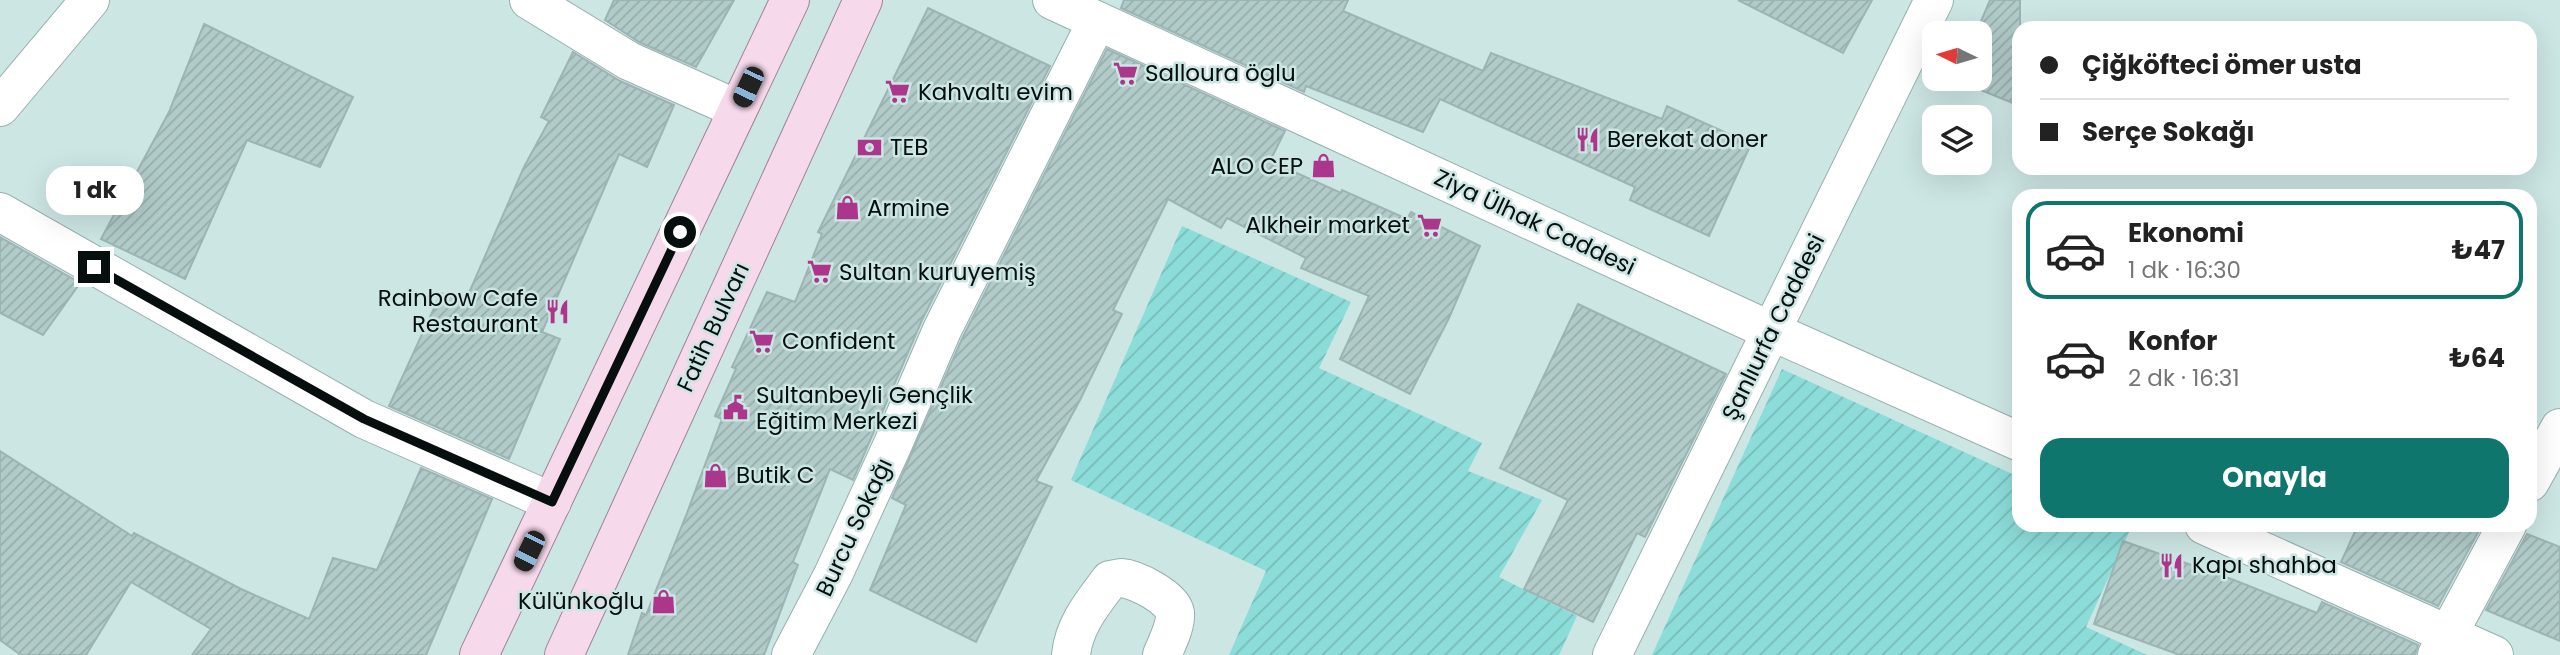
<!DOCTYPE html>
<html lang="tr">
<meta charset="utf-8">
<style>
:root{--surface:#fff;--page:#f6f6f6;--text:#222;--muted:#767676;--line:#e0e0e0;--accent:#0f766e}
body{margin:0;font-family:Poppins,sans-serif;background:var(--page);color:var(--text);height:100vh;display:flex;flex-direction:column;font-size:26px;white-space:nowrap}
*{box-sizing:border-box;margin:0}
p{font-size:23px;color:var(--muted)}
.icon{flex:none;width:38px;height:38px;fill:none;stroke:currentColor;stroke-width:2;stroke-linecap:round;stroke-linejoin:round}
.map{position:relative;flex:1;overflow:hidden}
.panel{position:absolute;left:2012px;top:189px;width:525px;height:343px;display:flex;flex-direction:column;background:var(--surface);border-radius:21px;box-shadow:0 7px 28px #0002}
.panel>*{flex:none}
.guide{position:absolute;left:2012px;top:21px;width:525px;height:154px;border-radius:21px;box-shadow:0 7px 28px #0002;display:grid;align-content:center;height:154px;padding:0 28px;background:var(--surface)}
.needle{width:46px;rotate:275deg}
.controls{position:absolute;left:1922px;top:21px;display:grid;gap:14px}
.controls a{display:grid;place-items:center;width:70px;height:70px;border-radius:14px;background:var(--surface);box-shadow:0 7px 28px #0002;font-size:35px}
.end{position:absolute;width:32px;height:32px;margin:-16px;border:9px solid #060f0e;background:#fff;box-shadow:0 0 0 4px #fff}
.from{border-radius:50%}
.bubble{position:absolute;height:49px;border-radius:21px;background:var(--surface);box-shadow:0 7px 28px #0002;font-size:23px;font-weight:700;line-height:49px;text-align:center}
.car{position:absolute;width:21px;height:42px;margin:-21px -10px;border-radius:9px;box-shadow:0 0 5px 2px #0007;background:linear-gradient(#222 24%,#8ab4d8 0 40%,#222 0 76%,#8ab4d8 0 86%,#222 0)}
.guide b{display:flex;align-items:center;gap:24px;height:66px;font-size:26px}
.guide b+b{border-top:2px solid var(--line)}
.guide i{width:18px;height:18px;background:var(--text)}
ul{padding:12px 0 0;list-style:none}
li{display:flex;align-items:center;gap:21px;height:98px;margin:0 14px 10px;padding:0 14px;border:4px solid transparent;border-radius:21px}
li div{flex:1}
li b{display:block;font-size:26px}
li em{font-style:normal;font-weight:700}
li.active{border-color:var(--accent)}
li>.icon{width:63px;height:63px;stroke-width:1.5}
.action{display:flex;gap:14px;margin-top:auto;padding:14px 28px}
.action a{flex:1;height:80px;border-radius:21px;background:var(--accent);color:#fff;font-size:28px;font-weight:700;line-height:80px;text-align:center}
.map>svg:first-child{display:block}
</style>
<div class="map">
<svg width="2560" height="655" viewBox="0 0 2560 655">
<defs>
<pattern id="garden-furrows" width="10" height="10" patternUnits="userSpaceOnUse" patternTransform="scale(1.75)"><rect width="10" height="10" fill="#8cdcd9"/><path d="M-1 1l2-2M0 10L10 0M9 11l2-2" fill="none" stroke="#77bcb9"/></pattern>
<pattern id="building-hatch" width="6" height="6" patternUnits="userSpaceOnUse" patternTransform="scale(1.75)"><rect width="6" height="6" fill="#b1cbc9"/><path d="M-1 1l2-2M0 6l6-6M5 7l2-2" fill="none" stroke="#97adab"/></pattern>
</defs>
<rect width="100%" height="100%" fill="#cce6e4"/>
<!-- garden -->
<g fill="url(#garden-furrows)">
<polygon points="1182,226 1351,302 1319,368 1482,443 1468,471 1542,500 1499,577 1577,616 1559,655 1229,655 1266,571 1071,480"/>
<polygon points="1782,369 2019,477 2020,525 2124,525 2131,528 2086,627 2147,655 1652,655"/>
</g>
<!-- building -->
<g fill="url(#building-hatch)" stroke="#9cb4b3" stroke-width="2">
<polygon points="614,0 734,0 696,67 639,42 605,20"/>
<polygon points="1124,0 1348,0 1343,11 1483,71 1491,53 1662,119 1667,106 1751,144 1709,236 1630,200 1635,187 1440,99 1423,132 1306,86 1304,92 1121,8"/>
<polygon points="1738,0 1872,0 1843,53"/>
<polygon points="1990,0 2020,0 2020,106 1956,80 1979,79 1979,33 1976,33"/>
<polygon points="928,8 1050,66 922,320 853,480 830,469 793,562 798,565 764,655 628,655 642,613 646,615 687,513 722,419 715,416 736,369 732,367 767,292 795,302 822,234 818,232"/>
<polygon points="204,24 353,97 320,167 247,140 185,279 101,239 169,112"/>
<polygon points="1107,49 1285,131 1270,161 1341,193 1342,190 1407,219 1411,212 1480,246 1449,318 1410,394 1340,359 1369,296 1301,268 1306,258 1227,218 1221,228 1168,199 1113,310 1122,314 1080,400 1036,481 1052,487 976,642 870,590 906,505 892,498 962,339"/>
<polygon points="573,52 620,81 674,105 647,167 619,154 542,332 560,339 509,459 389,406 441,293 465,302 524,167 549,121 541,117"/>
<polygon points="0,237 80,283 43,335 0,313"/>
<polygon points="1578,304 1726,374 1645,537 1637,533 1593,622 1524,589 1568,500 1500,468"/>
<polygon points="0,451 132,536 134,533 241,589 309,619 333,558 377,570 421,468 492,499 426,655 192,655 211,629 131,582 86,655 21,655 0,640"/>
<polygon points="2358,525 2482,525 2438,606 2341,562"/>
<polygon points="2527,534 2560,547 2560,641 2486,610"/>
<polygon points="2123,541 2234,580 2317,613 2322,602 2418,645 2415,655 2180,655 2094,624"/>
</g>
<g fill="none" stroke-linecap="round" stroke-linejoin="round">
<defs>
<g id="minor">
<polyline points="529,0 629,61 737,109"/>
<polyline points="1052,0 1771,331 2020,442"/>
<polyline points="0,107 90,0"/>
<polyline points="0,212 364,419 552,502"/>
<polyline points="2530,482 2560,428"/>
<polyline points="2204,525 2494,655"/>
<polyline points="791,655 833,575 893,444 942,330 1097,21"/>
<path d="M1071,655C1074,625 1092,604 1110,580C1114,580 1118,578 1121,578C1136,579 1173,598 1175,613C1176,626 1167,643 1162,655"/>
<polyline points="1612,655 1934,0"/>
<polyline points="2437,655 2507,525"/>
</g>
<g id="major">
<polyline points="479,655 790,0"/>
<polyline points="564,655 863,0"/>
</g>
</defs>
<!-- minor casing -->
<use href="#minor" stroke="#97b0ae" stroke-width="40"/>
<!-- major casing -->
<use href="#major" stroke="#9f8296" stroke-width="40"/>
<!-- minor -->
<use href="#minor" stroke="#fff" stroke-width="38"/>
<!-- major -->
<use href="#major" stroke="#f7d9ec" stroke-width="38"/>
</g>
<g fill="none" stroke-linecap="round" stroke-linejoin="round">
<!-- route -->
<polyline stroke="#060f0e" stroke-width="9" points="94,267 364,419 552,502 680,232"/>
</g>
<!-- icons -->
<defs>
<symbol id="supermarket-bare" viewBox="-9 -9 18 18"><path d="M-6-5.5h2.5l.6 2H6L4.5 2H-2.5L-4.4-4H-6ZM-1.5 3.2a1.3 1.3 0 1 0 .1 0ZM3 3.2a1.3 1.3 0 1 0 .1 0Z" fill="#ac368c" stroke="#cce6e4" stroke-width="2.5" paint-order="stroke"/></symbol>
<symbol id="restaurant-bare" viewBox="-9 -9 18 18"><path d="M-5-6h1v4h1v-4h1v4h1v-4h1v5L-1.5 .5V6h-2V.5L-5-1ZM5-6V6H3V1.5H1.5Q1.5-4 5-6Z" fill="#ac368c" stroke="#cce6e4" stroke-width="2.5" paint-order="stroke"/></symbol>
<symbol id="bank-bare" viewBox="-9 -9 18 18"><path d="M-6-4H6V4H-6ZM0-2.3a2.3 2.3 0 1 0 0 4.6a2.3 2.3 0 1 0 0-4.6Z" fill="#ac368c" stroke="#cce6e4" stroke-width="2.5" paint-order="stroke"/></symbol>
<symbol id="shop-bare" viewBox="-9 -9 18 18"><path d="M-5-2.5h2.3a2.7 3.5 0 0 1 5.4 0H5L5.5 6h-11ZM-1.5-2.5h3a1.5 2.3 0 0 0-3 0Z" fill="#ac368c" stroke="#cce6e4" stroke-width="2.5" paint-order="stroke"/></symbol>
<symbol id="civic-bare" viewBox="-9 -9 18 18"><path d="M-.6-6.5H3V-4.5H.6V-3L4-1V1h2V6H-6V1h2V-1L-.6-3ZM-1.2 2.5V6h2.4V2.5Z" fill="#ac368c" stroke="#cce6e4" stroke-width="2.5" paint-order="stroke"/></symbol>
</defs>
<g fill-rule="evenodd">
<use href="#supermarket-bare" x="1108" y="56" width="35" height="35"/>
<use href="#supermarket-bare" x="880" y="74" width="35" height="35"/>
<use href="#restaurant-bare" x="1570" y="122" width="35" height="35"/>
<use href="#bank-bare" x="852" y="130" width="35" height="35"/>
<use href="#shop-bare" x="1306" y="148" width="35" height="35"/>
<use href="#shop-bare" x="830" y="190" width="35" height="35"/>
<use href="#supermarket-bare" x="1412" y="208" width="35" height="35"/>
<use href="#supermarket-bare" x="802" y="254" width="35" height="35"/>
<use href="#restaurant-bare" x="540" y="294" width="35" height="35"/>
<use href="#supermarket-bare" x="744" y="324" width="35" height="35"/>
<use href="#civic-bare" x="718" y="390" width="35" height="35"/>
<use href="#shop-bare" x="698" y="458" width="35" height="35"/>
<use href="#restaurant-bare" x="2154" y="548" width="35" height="35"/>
<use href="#shop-bare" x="646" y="584" width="35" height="35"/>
</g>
<g text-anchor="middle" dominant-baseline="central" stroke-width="5" stroke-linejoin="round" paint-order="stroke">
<!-- poi labels -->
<g font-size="23" fill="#060f0e" stroke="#cce6e4" text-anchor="start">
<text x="1145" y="73">Salloura öglu</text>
<text x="918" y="92">Kahvaltı evim</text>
<text x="1607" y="139">Berekat doner</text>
<text x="890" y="147">TEB</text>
<text x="1303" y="166" text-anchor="end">ALO CEP</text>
<text x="867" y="208">Armine</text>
<text x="1410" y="225" text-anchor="end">Alkheir market</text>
<text x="839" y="272">Sultan kuruyemiş</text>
<text x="538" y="298" text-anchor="end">Rainbow Cafe<tspan x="538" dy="26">Restaurant</tspan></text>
<text x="782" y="341">Confident</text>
<text x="756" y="395">Sultanbeyli Gençlik<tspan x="756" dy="26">Eğitim Merkezi</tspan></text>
<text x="736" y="475">Butik C</text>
<text x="2192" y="565">Kapı shahba</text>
<text x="644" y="601" text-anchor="end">Külünkoğlu</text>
</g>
<!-- street labels -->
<g font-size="23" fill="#060f0e" stroke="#cce6e4">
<text transform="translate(1535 222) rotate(25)">Ziya Ülhak Caddesi</text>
<text transform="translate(713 327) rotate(-65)">Fatih Bulvarı</text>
<text transform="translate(1773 327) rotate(-64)">Şanlıurfa Caddesi</text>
<text transform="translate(854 527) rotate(-65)">Burcu Sokağı</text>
</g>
</g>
</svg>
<div class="controls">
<a><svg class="needle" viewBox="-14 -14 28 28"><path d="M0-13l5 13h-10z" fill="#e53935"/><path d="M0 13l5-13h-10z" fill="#767676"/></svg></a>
<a><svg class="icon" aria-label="layers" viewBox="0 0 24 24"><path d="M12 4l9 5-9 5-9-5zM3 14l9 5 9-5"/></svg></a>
</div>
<i class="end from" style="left:680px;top:232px"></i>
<i class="end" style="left:94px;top:267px"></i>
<div class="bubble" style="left:46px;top:166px;width:98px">1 dk</div>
<i class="car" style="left:748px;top:87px;rotate:205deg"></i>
<i class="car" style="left:529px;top:551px;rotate:206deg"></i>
<div class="guide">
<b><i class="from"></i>Çiğköfteci ömer usta</b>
<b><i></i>Serçe Sokağı</b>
</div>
<section class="panel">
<ul>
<li class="active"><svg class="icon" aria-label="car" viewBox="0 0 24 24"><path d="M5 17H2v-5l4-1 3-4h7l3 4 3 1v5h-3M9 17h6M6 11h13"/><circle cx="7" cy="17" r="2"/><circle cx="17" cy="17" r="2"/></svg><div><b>Ekonomi</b><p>1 dk · 16:30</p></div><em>₺47</em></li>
<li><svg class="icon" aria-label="car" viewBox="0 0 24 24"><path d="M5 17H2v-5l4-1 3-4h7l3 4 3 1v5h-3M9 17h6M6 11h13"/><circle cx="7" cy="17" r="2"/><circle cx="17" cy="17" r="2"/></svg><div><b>Konfor</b><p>2 dk · 16:31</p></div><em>₺64</em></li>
</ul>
<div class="action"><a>Onayla</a></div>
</section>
</div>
